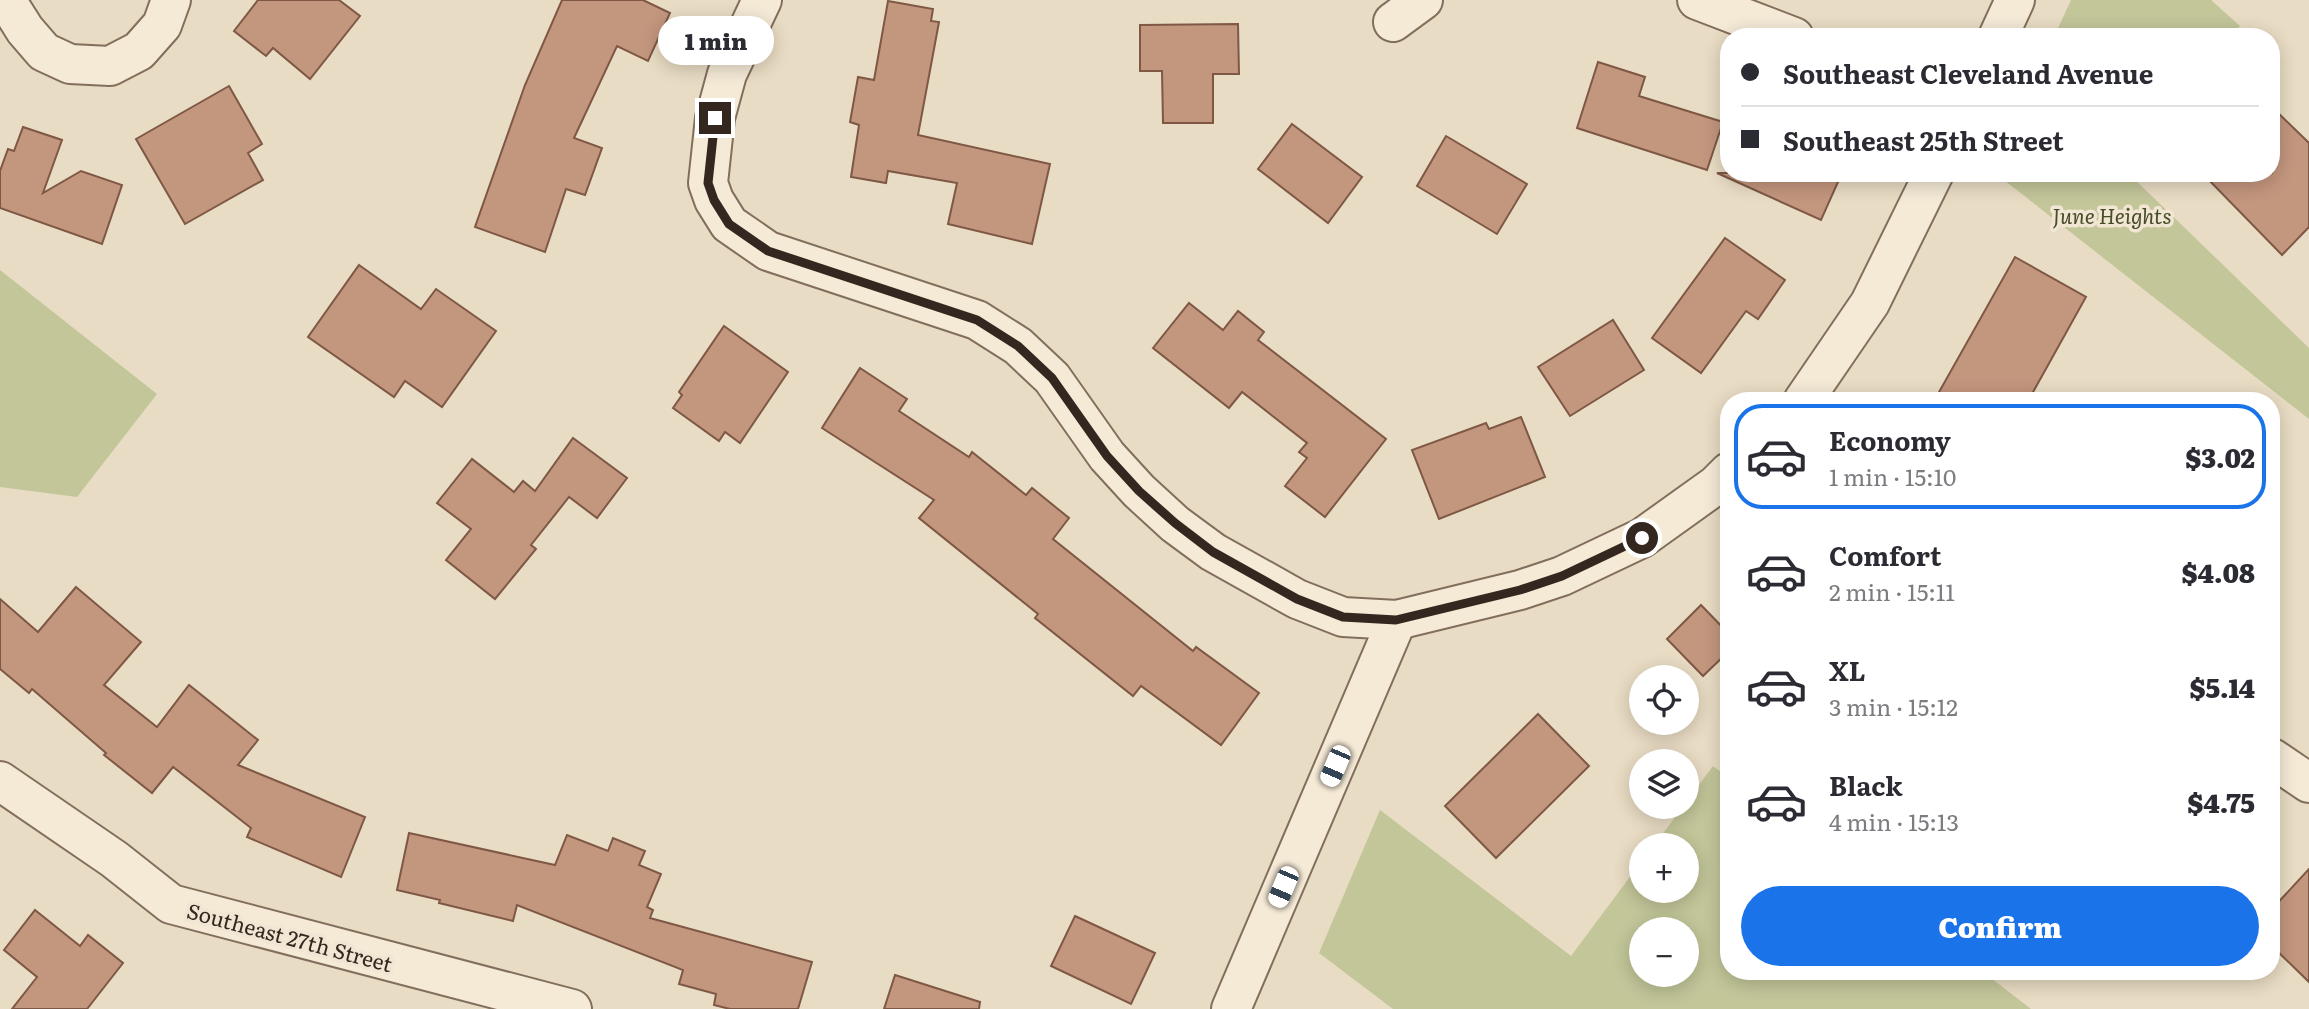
<!DOCTYPE html>
<meta charset="utf-8">
<style>
:root{--surface:#fff;--page:#f2f2f3;--text:#2b2b33;--muted:#7c7c81;--line:#e1e1e2;--accent:#1a73e8}
body{margin:0;font-family:Literata,serif;background:var(--page);color:var(--text);height:100vh;display:flex;flex-direction:column;font-size:26px;white-space:nowrap}
*{box-sizing:border-box;margin:0}
p{font-size:23px;color:var(--muted)}
.icon{flex:none;width:38px;height:38px;fill:none;stroke:currentColor;stroke-width:2;stroke-linecap:round;stroke-linejoin:round}
.map{position:relative;flex:1;overflow:hidden}
.side{position:absolute;left:1720px;top:392px;width:560px;height:588px;display:flex;flex-direction:column;background:var(--surface);border-radius:28px;box-shadow:0 4px 18px #0003}
.side>*{flex:none}
.banner{position:absolute;left:1720px;top:28px;width:560px;height:154px;border-radius:28px;box-shadow:0 4px 18px #0003;display:grid;align-content:center;height:154px;padding:0 21px;background:var(--surface)}
.tools{position:absolute;left:1629px;top:665px;display:grid;gap:14px}
.tools a{display:grid;place-items:center;width:70px;height:70px;border-radius:50%;background:var(--surface);box-shadow:0 4px 18px #0003;font-size:35px}
.end{position:absolute;width:32px;height:32px;margin:-16px;border:9px solid #33271f;background:#fff;box-shadow:0 0 0 4px #fff}
.from{border-radius:50%}
.bubble{position:absolute;height:49px;border-radius:24px;background:var(--surface);box-shadow:0 4px 18px #0003;font-size:23px;font-weight:800;line-height:49px;text-align:center}
.car{position:absolute;width:21px;height:42px;margin:-21px -10px;border-radius:9px;box-shadow:0 0 5px 2px #0007;background:linear-gradient(#fff 24%,#345 0 40%,#fff 0 76%,#345 0 86%,#fff 0)}
.banner b{display:flex;align-items:center;gap:24px;height:66px;font-size:26px}
.banner b+b{border-top:2px solid var(--line)}
.banner i{width:18px;height:18px;background:var(--text)}
ul{padding:12px 0 0;list-style:none}
li{display:flex;align-items:center;gap:21px;height:105px;margin:0 14px 10px;padding:0 7px;border:4px solid transparent;border-radius:28px}
li div{flex:1}
li b{display:block;font-size:26px}
li em{font-style:normal;font-weight:800}
li.on{border-color:var(--accent)}
li>.icon{width:63px;height:63px;stroke-width:1.5}
.cta{display:flex;gap:14px;margin-top:auto;padding:14px 21px}
.cta a{flex:1;height:80px;border-radius:42px;background:var(--accent);color:#fff;font-size:28px;font-weight:800;line-height:80px;text-align:center}
.map>svg:first-child{display:block}
</style>
<div class="map">
<svg width="2309" height="1009" viewBox="0 0 2309 1009">
<rect width="100%" height="100%" fill="#e9dcc4"/>
<!-- green -->
<g fill="#c3c699" fill-rule="evenodd">
<polygon points="2071,0 2211,0 2240,26 2230,37 2054,37"/>
<polygon points="1995,173 2128,173 2309,348 2309,419"/>
<polygon points="0,270 157,394 77,497 0,487"/>
<path d="M1713,766L1729,778V971H1982L2031,1009H1393L1319,953L1380,810L1571,956L1641,862L1642,891H1687V845H1654L1683,807H1687V801ZM1642,929H1687V975H1642Z"/>
</g>
<!-- building -->
<g fill="#c3967e" stroke="#7e5845" stroke-width="2">
<polygon points="258,0 339,0 360,16 310,79 273,48 266,56 234,31"/>
<polygon points="562,0 643,0 670,13 648,61 617,46 574,138 602,148 585,195 566,189 545,252 475,227 525,85"/>
<polygon points="888,1 933,9 931,21 939,22 918,135 1050,164 1032,244 948,224 957,183 888,171 886,183 851,177 859,125 850,122 858,77 874,80"/>
<polygon points="1238,24 1239,74 1213,74 1213,123 1163,123 1162,71 1140,71 1140,25"/>
<polygon points="1598,62 1645,77 1639,96 1723,122 1707,170 1577,128"/>
<polygon points="229,86 262,144 248,153 263,180 185,224 136,139"/>
<polygon points="2272,107 2309,143 2309,227 2282,255 2202,173 2272,173"/>
<polygon points="1292,124 1362,177 1328,223 1258,169"/>
<polygon points="23,127 62,140 43,193 81,171 122,185 102,244 0,208 0,171 8,149 14,151"/>
<polygon points="1446,136 1527,184 1497,234 1417,186"/>
<polygon points="1717,173 1842,173 1821,220"/>
<polygon points="1725,238 1785,280 1758,319 1746,311 1701,373 1652,338"/>
<polygon points="2015,257 2086,297 2028,401 1934,401"/>
<polygon points="359,265 421,309 436,289 496,331 442,407 405,381 394,397 308,337"/>
<polygon points="1189,303 1223,330 1238,311 1264,332 1258,340 1386,439 1325,517 1285,486 1307,458 1299,452 1307,443 1242,392 1229,408 1153,348"/>
<polygon points="1613,320 1644,370 1570,416 1538,367"/>
<polygon points="724,326 788,372 740,443 725,432 719,441 673,408 682,395 679,392"/>
<polygon points="860,368 907,399 899,411 969,457 972,452 1026,495 1032,488 1069,518 1053,539 1193,651 1196,647 1259,693 1221,745 1141,686 1133,696 1035,618 1038,614 919,518 934,500 822,428"/>
<polygon points="1521,417 1545,477 1439,519 1412,450 1486,423 1489,429"/>
<polygon points="573,438 627,478 597,518 569,497 531,545 536,549 495,599 446,560 471,529 437,503 472,459 514,492 523,481 535,491"/>
<polygon points="76,587 141,642 104,685 157,727 189,685 258,740 238,765 365,817 341,877 247,837 251,828 173,767 152,793 104,755 106,753 32,689 29,693 0,669 0,599 38,632"/>
<polygon points="1701,605 1729,634 1729,651 1703,676 1667,639"/>
<polygon points="1538,714 1589,766 1496,858 1445,806"/>
<polygon points="409,833 555,865 567,835 608,851 613,838 645,851 639,865 661,874 647,907 653,910 650,918 812,962 798,1009 730,1009 714,1005 716,994 679,984 683,970 517,905 513,921 439,903 440,900 397,890"/>
<polygon points="2309,869 2309,982 2272,946 2272,909"/>
<polygon points="35,910 80,946 88,935 123,963 87,1009 12,1009 37,977 4,950"/>
<polygon points="1075,916 1155,953 1131,1004 1051,966"/>
<polygon points="895,975 980,1002 979,1009 884,1009"/>
</g>
<g fill="none" stroke-linecap="round" stroke-linejoin="round">
<defs>
<g id="minor">
<polyline points="6,0 25,30 44,52 70,64 110,66 139,51 162,25 171,0"/>
<polyline points="762,0 727,74 715,118 708,183 714,200 729,224 768,251 977,320 1018,346 1052,378 1107,456 1139,491 1175,524 1213,552 1297,599 1343,617 1397,620 1520,590 1562,576 1642,538 1716,485 1729,472"/>
<polyline points="1697,0 1794,37"/>
<polyline points="1393,22 1423,0"/>
<polyline points="1998,37 2015,0"/>
<polyline points="1803,401 1870,303 1934,173"/>
<polyline points="2272,758 2309,783"/>
<polyline points="0,781 114,859 171,904 572,1009"/>
<polyline points="1231,1009 1397,620"/>
</g>
</defs>
<!-- minor casing -->
<use href="#minor" stroke="#826e5c" stroke-width="42"/>
<!-- minor -->
<use href="#minor" stroke="#f5ead6" stroke-width="38"/>
</g>
<g fill="none" stroke-linecap="round" stroke-linejoin="round">
<!-- route -->
<polyline stroke="#33271f" stroke-width="9" points="715,118 708,183 714,200 729,224 768,251 977,320 1018,346 1052,378 1107,456 1139,491 1175,523 1213,552 1297,599 1343,617 1396,620 1520,590 1562,576 1642,538"/>
</g>
<g text-anchor="middle" dominant-baseline="central" stroke-width="7" stroke-linejoin="round" paint-order="stroke">
<!-- park labels -->
<g font-size="21" font-style="italic" fill="#464d27" stroke="#f1e6d3">
<text x="2112" y="214">June Heights</text>
</g>
<!-- street labels -->
<g font-size="21" fill="#33271f" stroke="#f1e6d3">
<text transform="translate(290 936) rotate(15)">Southeast 27th Street</text>
</g>
</g>
</svg>
<div class="tools">
<a><svg class="icon" aria-label="locate" viewBox="0 0 24 24"><circle cx="12" cy="12" r="6"/><path d="M12 2v4M12 18v4M2 12h4M18 12h4"/></svg></a>
<a><svg class="icon" aria-label="layers" viewBox="0 0 24 24"><path d="M12 4l9 5-9 5-9-5zM3 14l9 5 9-5"/></svg></a>
<a>+</a>
<a>−</a>
</div>
<i class="end from" style="left:1642px;top:538px"></i>
<i class="end" style="left:715px;top:118px"></i>
<div class="bubble" style="left:658px;top:16px;width:116px">1 min</div>
<i class="car" style="left:1335px;top:766px;rotate:203deg"></i>
<i class="car" style="left:1283px;top:887px;rotate:203deg"></i>
<div class="banner">
<b><i class="from"></i>Southeast Cleveland Avenue</b>
<b><i></i>Southeast 25th Street</b>
</div>
<section class="side">
<ul>
<li class="on"><svg class="icon" aria-label="car" viewBox="0 0 24 24"><path d="M5 17H2v-5l4-1 3-4h7l3 4 3 1v5h-3M9 17h6M6 11h13"/><circle cx="7" cy="17" r="2"/><circle cx="17" cy="17" r="2"/></svg><div><b>Economy</b><p>1 min · 15:10</p></div><em>$3.02</em></li>
<li><svg class="icon" aria-label="car" viewBox="0 0 24 24"><path d="M5 17H2v-5l4-1 3-4h7l3 4 3 1v5h-3M9 17h6M6 11h13"/><circle cx="7" cy="17" r="2"/><circle cx="17" cy="17" r="2"/></svg><div><b>Comfort</b><p>2 min · 15:11</p></div><em>$4.08</em></li>
<li><svg class="icon" aria-label="car" viewBox="0 0 24 24"><path d="M5 17H2v-5l4-1 3-4h7l3 4 3 1v5h-3M9 17h6M6 11h13"/><circle cx="7" cy="17" r="2"/><circle cx="17" cy="17" r="2"/></svg><div><b>XL</b><p>3 min · 15:12</p></div><em>$5.14</em></li>
<li><svg class="icon" aria-label="car" viewBox="0 0 24 24"><path d="M5 17H2v-5l4-1 3-4h7l3 4 3 1v5h-3M9 17h6M6 11h13"/><circle cx="7" cy="17" r="2"/><circle cx="17" cy="17" r="2"/></svg><div><b>Black</b><p>4 min · 15:13</p></div><em>$4.75</em></li>
</ul>
<div class="cta"><a>Confirm</a></div>
</section>
</div>
